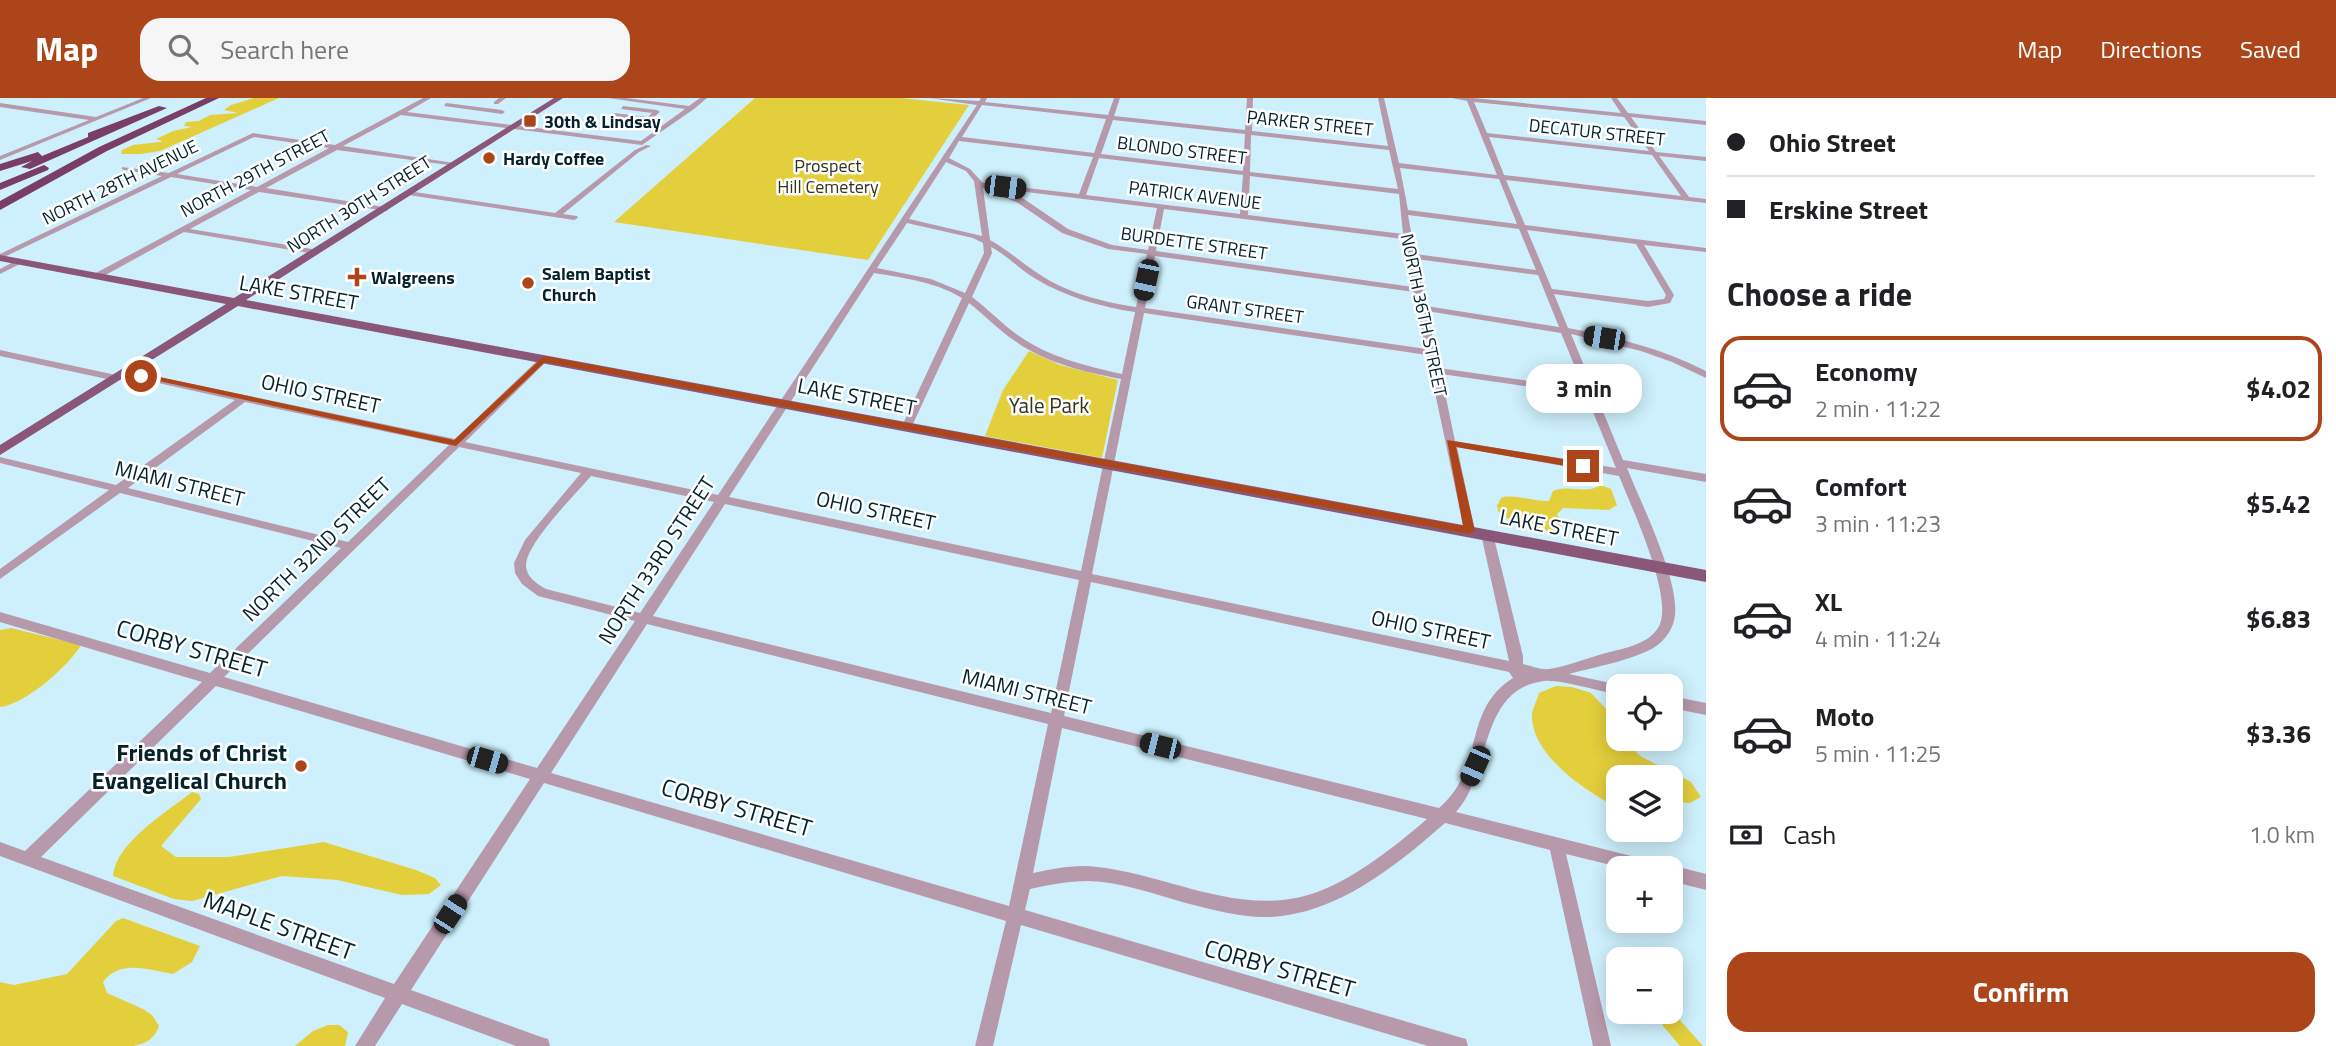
<!DOCTYPE html>
<meta charset="utf-8">
<style>
:root{--surface:#fff;--page:#f6f6f6;--text:#202124;--muted:#757577;--line:#e0e0e0;--accent:#ac461a}
body{margin:0;font-family:"Titillium Web",sans-serif;background:var(--page);color:var(--text);height:100vh;display:flex;flex-direction:column;font-size:26px;white-space:nowrap}
*{box-sizing:border-box;margin:0}
p{font-size:23px;color:var(--muted)}
.icon{flex:none;width:38px;height:38px;fill:none;stroke:currentColor;stroke-width:2;stroke-linecap:round;stroke-linejoin:round}
.map{position:relative;flex:1;overflow:hidden}
.details{display:flex;flex-direction:column;background:var(--surface);width:630px}
.details>*{flex:none}
.hud{display:grid;align-content:center;height:154px;padding:0 21px;background:var(--surface)}
.buttons{position:absolute;left:1606px;top:576px;display:grid;gap:14px}
.buttons a{display:grid;place-items:center;width:77px;height:77px;border-radius:14px;background:var(--surface);box-shadow:0 4px 18px #0003;font-size:35px}
.end{position:absolute;width:32px;height:32px;margin:-16px;border:9px solid #ac461a;background:#fff;box-shadow:0 0 0 4px #fff}
.from{border-radius:50%}
.bubble{position:absolute;height:49px;border-radius:21px;background:var(--surface);box-shadow:0 4px 18px #0003;font-size:23px;font-weight:700;line-height:49px;text-align:center}
.car{position:absolute;width:21px;height:42px;margin:-21px -10px;border-radius:9px;box-shadow:0 0 5px 2px #0007;background:linear-gradient(#222 24%,#8ab4d8 0 40%,#222 0 76%,#8ab4d8 0 86%,#222 0)}
.hud b{display:flex;align-items:center;gap:24px;height:66px;font-size:26px}
.hud b+b{border-top:2px solid var(--line)}
.hud i{width:18px;height:18px;background:var(--text)}
ul{padding:0;list-style:none}
li{display:flex;align-items:center;gap:21px;height:105px;margin:0 14px 10px;padding:0 7px;border:4px solid transparent;border-radius:21px}
li div{flex:1}
li b{display:block;font-size:26px}
li em{font-style:normal;font-weight:700}
li.active{border-color:var(--accent)}
li>.icon{width:63px;height:63px;stroke-width:1.5}
h2{padding:0 21px;font-size:32px;line-height:84px}
.pay{display:flex;align-items:center;gap:18px;height:77px;padding:0 21px;font-size:26px}
.pay p{margin-inline-start:auto}
.cta{display:flex;gap:14px;margin-top:auto;padding:14px 21px}
.cta a{flex:1;height:80px;border-radius:21px;background:var(--accent);color:#fff;font-size:28px;font-weight:700;line-height:80px;text-align:center}
header{display:flex;align-items:center;gap:42px;box-sizing:border-box;height:98px;padding:0 35px;background:var(--accent);color:#fff}
header strong{font-size:33px}
nav{display:flex;gap:38px;margin-inline-start:auto;font-size:24px}
.search{width:490px;height:63px;background:var(--page);display:flex;align-items:center;gap:18px;box-sizing:border-box;padding:0 24px;border-radius:21px;color:var(--muted);font-size:26px}
main{display:flex;flex:1;min-height:0}
.map>svg:first-child{display:block}
</style>
<header>
<strong>Map</strong>
<div class="search"><svg class="icon" aria-label="search" viewBox="0 0 24 24"><circle cx="10" cy="10" r="6"/><path d="M15 15l6 6"/></svg>Search here</div>
<nav><a>Map</a><a>Directions</a><a>Saved</a></nav>
</header>
<main>
<div class="map">
<svg width="1706" height="948" viewBox="0 0 1706 948">
<rect width="100%" height="100%" fill="#cef0fc"/>
<!-- green -->
<g fill="#e3cf3c">
<polygon points="254,0 279,0 160,53 141,56 121,56 122,52 133,47 160,44 162,43 156,41 173,33 192,29 184,28 186,24 199,23 210,17 238,15 224,12 231,7"/>
<polygon points="755,0 901,0 969,7 868,162 614,124"/>
<polygon points="1029,253 1060,267 1118,282 1102,360 985,338 1003,292"/>
<path d="M1601,387L1611,391L1617,407L1609,412L1563,410L1557,416L1562,425L1559,432C1534,435 1519,428 1499,415L1497,408L1501,400C1512,395 1535,404 1549,403L1553,393C1569,386 1585,397 1601,387Z"/>
<path d="M11,530L81,547C69,568 24,607 0,609V532Z"/>
<path d="M1556,588L1572,589L1591,595L1608,613L1619,640L1642,659L1691,684L1701,699L1690,705L1671,703V679H1619V711C1586,693 1535,660 1532,621C1531,612 1537,603 1539,595Z"/>
<path d="M192,694L199,696L201,701L161,748L176,759H229L324,744L416,772L435,780L441,787L429,796L402,797L337,782L282,778L192,803L174,801L113,778C116,744 167,714 192,694Z"/>
<path d="M123,820L200,848L192,864L173,876C148,872 121,861 103,884L107,895L143,911L152,917L159,928C155,941 145,946 133,948H0V884L14,887L67,876L116,823Z"/>
<polygon points="1661,916 1679,921 1703,948 1680,948 1663,928"/>
<polygon points="328,927 339,927 348,934 345,948 295,948 313,933"/>
</g>
<g fill="none" stroke-linecap="round" stroke-linejoin="round">
<!-- minor -->
<g fill="#b799ac" fill-rule="evenodd">
<polygon points="143,0 151,0 0,62 0,58 89,22 0,9 0,5 96,19"/>
<path d="M423,0H431L407,14L641,43L685,11L608,0H626L689,8L700,0H707L694,11L642,47L401,17L343,48L454,65L456,66V68L337,52L266,90L384,109L388,111L387,113L259,94L190,131L318,152V156H315L184,134L100,180H94V176L251,92L171,79L0,161V156L162,78L124,72L122,71V69L169,75L253,35L335,47ZM254,39L329,50L257,89L177,76Z"/>
<polygon points="499,0 506,0 498,6 494,6 494,4"/>
<path d="M929,0L979,3L981,0H987L985,4L1108,17L1114,0H1120L1114,18L1245,32L1247,0H1253L1252,33L1388,48L1378,0H1384L1399,65L1497,77L1467,3L1452,0H1473L1621,15L1611,0H1617L1628,15L1706,23V27L1631,19L1656,54L1706,59V63L1659,58L1689,99L1706,101V105L1506,82L1525,127L1706,150V154L1644,147L1674,197L1670,205L1648,209L1554,196L1568,230C1616,239 1663,251 1706,273V280L1672,264L1641,253L1571,236L1623,362L1706,376V384L1627,370C1641,405 1679,481 1675,517C1674,528 1668,538 1660,545C1642,561 1593,569 1569,576L1624,588H1619V597C1603,594 1558,581 1544,583C1478,591 1492,675 1456,714L1659,765L1661,770H1623L1566,756L1611,948H1593L1550,752L1445,725C1396,768 1337,816 1270,819C1242,820 1213,812 1186,805C1154,796 1121,784 1088,783C1068,783 1049,787 1030,791L1025,812L1459,939L1466,941L1468,948H1428L1021,827L993,948H975L1006,823L544,685L411,892L541,939L548,941L550,948H516L402,906L375,948H355L385,900L0,758V744L25,753L202,584L0,524V514L210,575L341,450L120,395L0,481V471L109,392L0,365V359L116,387L235,302L122,277L120,275L125,272L455,341L541,259H547V263L465,344L718,397L977,7ZM1474,4L1624,19L1649,53L1487,35ZM982,7L1106,21L1094,55L962,39ZM1113,22L1245,36L1243,73L1101,56ZM1251,37L1389,52L1398,91L1250,74ZM1489,39L1652,57L1681,98L1504,77ZM959,43L1093,59L1079,96L1001,87L997,89L1001,91L1157,110L1148,152L1112,147L1068,131L1024,101L982,84L970,71L949,60ZM1099,60L1243,77L1240,116L1086,97ZM946,64L966,73L974,83L982,138L909,121ZM1400,70L1499,81L1517,126L1408,112ZM1250,78L1399,96L1403,136L1248,117ZM983,90L1018,105L1062,135L1108,151L1147,156L1136,209C1103,204 1067,195 1039,176C1022,165 1008,152 990,142ZM1164,111L1403,141L1413,189L1156,153ZM1408,117L1519,131L1536,172L1415,156ZM907,125L973,140L983,145L984,155L965,195L931,181L877,170ZM1527,132L1636,146L1666,197L1664,201L1648,203L1552,191ZM991,149C1008,158 1020,172 1036,181C1066,199 1101,209 1135,214L1122,276C1086,268 1049,259 1019,238C1002,226 988,211 972,199L992,155ZM1155,158L1414,194L1426,251L1145,210ZM1416,161L1538,177L1559,229L1426,208ZM874,175C904,180 936,184 962,200L902,328L903,330L907,331L912,328L969,205C985,217 998,232 1015,243C1046,265 1084,274 1121,281L1081,473L729,399ZM1427,213L1561,235L1584,291L1439,270ZM1144,215L1427,257L1465,436L1469,437L1475,433L1457,349L1619,378C1631,408 1676,503 1658,530C1647,547 1624,550 1606,555C1587,560 1568,568 1549,571C1541,572 1531,568 1523,566V558L1493,436L1487,432L1481,436L1509,563L1092,476ZM1441,276L1586,297L1616,370L1455,343ZM245,304L449,347L348,444L128,390ZM459,349L581,375L525,442L514,465L515,475L522,486L538,498L635,523L537,670L224,579ZM591,378L714,404L640,515L546,491C537,486 526,479 526,467C527,444 576,396 591,378ZM725,406L1079,482L1051,615L653,518ZM1091,484L1509,574L1513,580C1469,608 1480,652 1457,689C1452,697 1446,704 1439,710L1064,618ZM647,526L1048,626L1009,808L551,675ZM216,588L530,681L394,886L41,759ZM1062,630L1427,721C1392,751 1341,792 1296,800C1228,813 1163,776 1097,769C1075,766 1054,771 1033,775Z"/>
<polygon points="446,5 502,12 505,14 502,16 444,8"/>
<polygon points="623,8 657,12 660,14 649,23 612,18 614,15 648,19 652,15 621,11"/>
<polygon points="646,47 651,48 639,54 563,116 577,118 578,120 574,122 408,97 404,95 408,93 555,115 635,52"/>
<polygon points="17,162 24,164 0,176 0,171"/>
<polygon points="0,252 116,277 121,280 116,283 0,258"/>
<polygon points="1671,598 1706,605 1706,617 1671,610"/>
<polygon points="1671,767 1706,776 1706,792 1671,783 1671,770 1665,770"/>
</g>
<!-- major -->
<polygon fill="#8a5778" fill-rule="evenodd" points="554,0 563,0 246,202 1706,472 1706,484 238,208 0,357 0,347 226,206 0,163 0,157 234,200"/>
<!-- highway -->
<g fill="#793e65" fill-rule="evenodd">
<polygon points="206,0 219,0 107,53 0,112 0,103 99,49"/>
<polygon points="159,8 167,10 30,71 21,69 32,63 0,73 0,66 38,54 42,58 88,39 88,35"/>
<polygon points="44,67 49,70 48,72 0,92 0,85"/>
</g>
</g>
<!-- route -->
<polygon fill="#ac461a" points="544,258 1463,428 1447,342 1583,364 1588,368 1583,371 1456,349 1475,433 1469,436 545,264 456,348 136,278 141,275 454,342"/>
<!-- markers -->
<g fill="#ac461a" stroke="#fff" stroke-width="2.5">
<rect x="523" y="16" width="14" height="14" rx="3.5"/>
<circle cx="489" cy="60" r="7"/>
<path d="M353.5 168.5h7v7h7v7h-7v7h-7v-7h-7v-7h7z"/>
<circle cx="528" cy="185" r="7"/>
<circle cx="301" cy="668" r="7"/>
</g>
<g text-anchor="middle" dominant-baseline="central" stroke-width="5" stroke-linejoin="round" paint-order="stroke">
<!-- far-poi labels -->
<g font-size="18" font-weight="bold" fill="#04222b" stroke="#fff" text-anchor="start">
<text x="544" y="23">30th &amp; Lindsay</text>
<text x="503" y="60">Hardy Coffee</text>
<text x="542" y="175">Salem Baptist<tspan x="542" dy="21">Church</tspan></text>
<text x="371" y="179">Walgreens</text>
</g>
<!-- far-street labels -->
<g font-size="18" fill="#04222b" stroke="#fff">
<text transform="translate(1310 25) rotate(6)">PARKER STREET</text>
<text transform="translate(1597 34) rotate(6)">DECATUR STREET</text>
<text transform="translate(1182 52) rotate(7)">BLONDO STREET</text>
<text transform="translate(255 75) rotate(-28)">NORTH 29TH STREET</text>
<text transform="translate(120 84) rotate(-26)">NORTH 28TH AVENUE</text>
<text transform="translate(1195 97) rotate(7)">PATRICK AVENUE</text>
<text transform="translate(359 106) rotate(-32)">NORTH 30TH STREET</text>
<text transform="translate(1194 145) rotate(8)">BURDETTE STREET</text>
<text transform="translate(1245 211) rotate(8)">GRANT STREET</text>
<text transform="translate(1424 217) rotate(78)">NORTH 36TH STREET</text>
</g>
<!-- far-park labels -->
<g font-size="18" fill="#35321a" stroke="#fff">
<text x="828" y="67">Prospect<tspan x="828" dy="21">Hill Cemetery</tspan></text>
</g>
<!-- street labels -->
<g font-size="21" fill="#04222b" stroke="#fff">
<text transform="translate(299 194) rotate(10)">LAKE STREET</text>
<text transform="translate(321 295) rotate(12)">OHIO STREET</text>
<text transform="translate(857 298) rotate(11)">LAKE STREET</text>
<text transform="translate(180 385) rotate(14)">MIAMI STREET</text>
<text transform="translate(876 412) rotate(12)">OHIO STREET</text>
<text transform="translate(1559 429) rotate(11)">LAKE STREET</text>
<text transform="translate(316 451) rotate(-44)">NORTH 32ND STREET</text>
<text transform="translate(656 462) rotate(-57)">NORTH 33RD STREET</text>
<text transform="translate(1431 531) rotate(12)">OHIO STREET</text>
<text transform="translate(1027 593) rotate(14)">MIAMI STREET</text>
</g>
<!-- park labels -->
<g font-size="21" fill="#35321a" stroke="#fff">
<text x="1049" y="307">Yale Park</text>
</g>
<!-- near-street labels -->
<g font-size="24" fill="#04222b" stroke="#fff">
<text transform="translate(192 550) rotate(16)">CORBY STREET</text>
<text transform="translate(737 709) rotate(16)">CORBY STREET</text>
<text transform="translate(279 827) rotate(20)">MAPLE STREET</text>
<text transform="translate(1280 870) rotate(16)">CORBY STREET</text>
</g>
<!-- near-poi labels -->
<g font-size="24" font-weight="bold" fill="#04222b" stroke="#fff" text-anchor="end">
<text x="287" y="654">Friends of Christ<tspan x="287" dy="28">Evangelical Church</tspan></text>
</g>
</g>
</svg>
<div class="buttons">
<a><svg class="icon" aria-label="locate" viewBox="0 0 24 24"><circle cx="12" cy="12" r="6"/><path d="M12 2v4M12 18v4M2 12h4M18 12h4"/></svg></a>
<a><svg class="icon" aria-label="layers" viewBox="0 0 24 24"><path d="M12 4l9 5-9 5-9-5zM3 14l9 5 9-5"/></svg></a>
<a>+</a>
<a>−</a>
</div>
<i class="end from" style="left:141px;top:278px"></i>
<i class="end" style="left:1583px;top:368px"></i>
<div class="bubble" style="left:1526px;top:266px;width:116px">3 min</div>
<i class="car" style="left:1005px;top:89px;rotate:97deg"></i>
<i class="car" style="left:1146px;top:182px;rotate:192deg"></i>
<i class="car" style="left:1604px;top:240px;rotate:279deg"></i>
<i class="car" style="left:1160px;top:648px;rotate:284deg"></i>
<i class="car" style="left:487px;top:662px;rotate:106deg"></i>
<i class="car" style="left:1475px;top:668px;rotate:204deg"></i>
<i class="car" style="left:450px;top:816px;rotate:33deg"></i>
</div>
<section class="details">
<div class="hud">
<b><i class="from"></i>Ohio Street</b>
<b><i></i>Erskine Street</b>
</div>
<h2>Choose a ride</h2>
<ul>
<li class="active"><svg class="icon" aria-label="car" viewBox="0 0 24 24"><path d="M5 17H2v-5l4-1 3-4h7l3 4 3 1v5h-3M9 17h6M6 11h13"/><circle cx="7" cy="17" r="2"/><circle cx="17" cy="17" r="2"/></svg><div><b>Economy</b><p>2 min · 11:22</p></div><em>$4.02</em></li>
<li><svg class="icon" aria-label="car" viewBox="0 0 24 24"><path d="M5 17H2v-5l4-1 3-4h7l3 4 3 1v5h-3M9 17h6M6 11h13"/><circle cx="7" cy="17" r="2"/><circle cx="17" cy="17" r="2"/></svg><div><b>Comfort</b><p>3 min · 11:23</p></div><em>$5.42</em></li>
<li><svg class="icon" aria-label="car" viewBox="0 0 24 24"><path d="M5 17H2v-5l4-1 3-4h7l3 4 3 1v5h-3M9 17h6M6 11h13"/><circle cx="7" cy="17" r="2"/><circle cx="17" cy="17" r="2"/></svg><div><b>XL</b><p>4 min · 11:24</p></div><em>$6.83</em></li>
<li><svg class="icon" aria-label="car" viewBox="0 0 24 24"><path d="M5 17H2v-5l4-1 3-4h7l3 4 3 1v5h-3M9 17h6M6 11h13"/><circle cx="7" cy="17" r="2"/><circle cx="17" cy="17" r="2"/></svg><div><b>Moto</b><p>5 min · 11:25</p></div><em>$3.36</em></li>
</ul>
<div class="pay"><svg class="icon" aria-label="cash" viewBox="0 0 24 24"><path d="M3 7h18v10H3z"/><circle cx="12" cy="12" r="2"/></svg>Cash<p>1.0 km</p></div>
<div class="cta"><a>Confirm</a></div>
</section>
</main>
